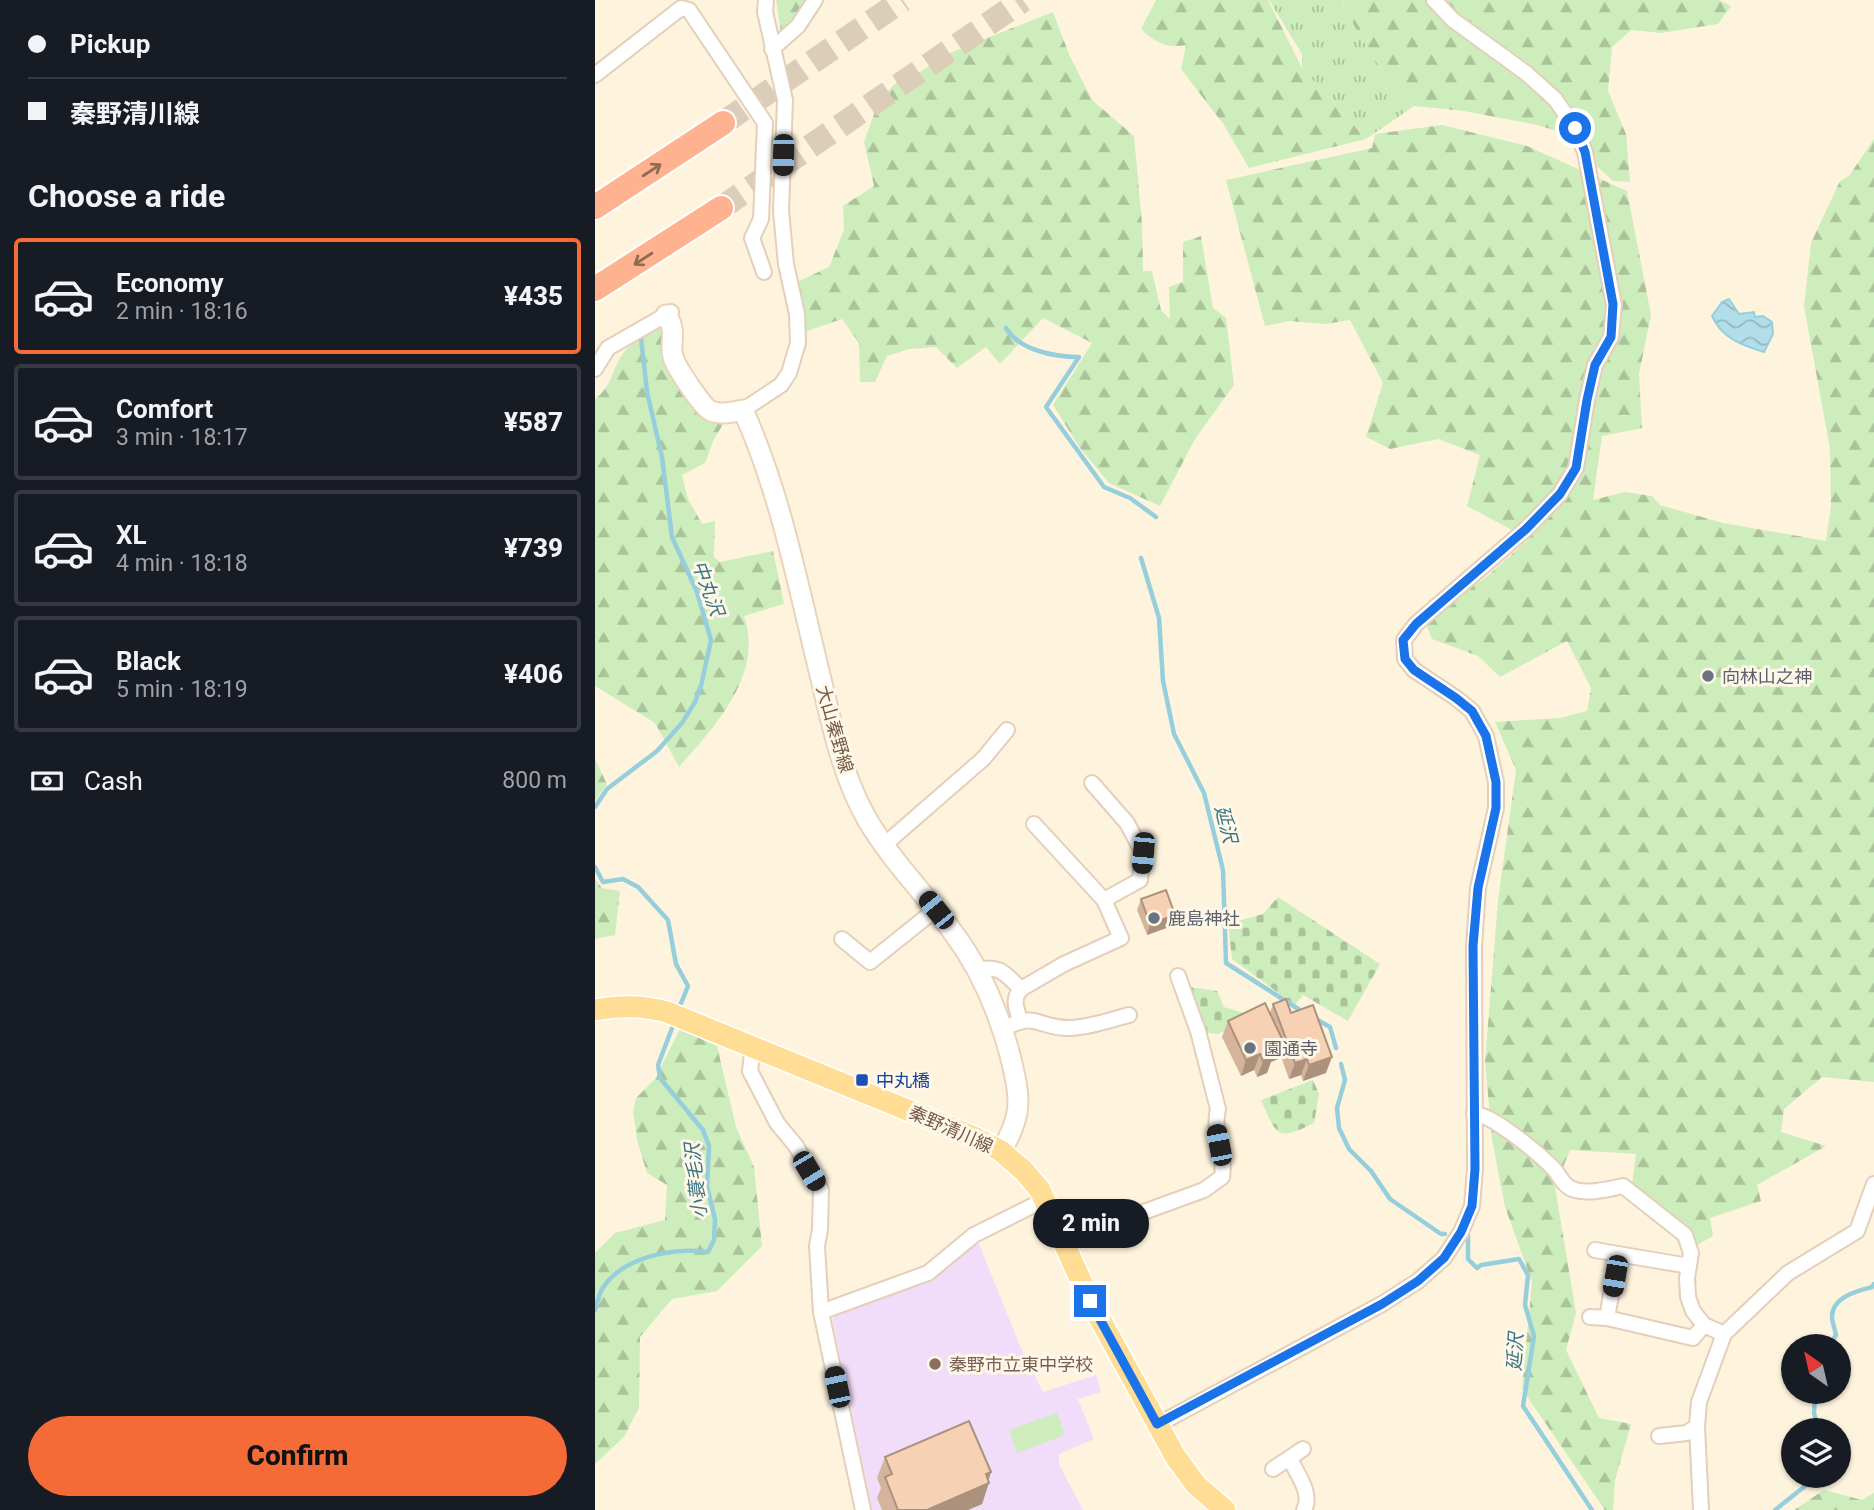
<!DOCTYPE html>
<meta charset="utf-8">
<style>
:root{--surface:#171b24;--page:#20242c;--text:#f1f3f6;--muted:#9ea1a6;--line:#363941;--accent:#f56b37}
body{margin:0;font-family:Roboto,"Noto Sans JP",sans-serif;background:var(--page);color:var(--text);height:100vh;display:flex;flex-direction:column;font-size:26px;white-space:nowrap}
*{box-sizing:border-box;margin:0}
p{font-size:23px;color:var(--muted)}
.icon{flex:none;width:38px;height:38px;fill:none;stroke:currentColor;stroke-width:2;stroke-linecap:round;stroke-linejoin:round}
.map{position:relative;flex:1;overflow:hidden}
.sheet{display:flex;flex-direction:column;background:var(--surface);width:595px}
.sheet>*{flex:none}
.banner{display:grid;align-content:center;height:154px;padding:0 28px;background:var(--surface)}
.needle{width:46px;rotate:326deg}
.buttons{position:absolute;left:1186px;top:1334px;display:grid;gap:14px}
.buttons a{display:grid;place-items:center;width:70px;height:70px;border-radius:50%;background:var(--surface);box-shadow:0 2px 5px #0004;font-size:35px}
.end{position:absolute;width:32px;height:32px;margin:-16px;border:9px solid #1a73e8;background:#fff;box-shadow:0 0 0 4px #fff}
.from{border-radius:50%}
.bubble{position:absolute;height:49px;border-radius:24px;background:var(--surface);box-shadow:0 2px 5px #0004;font-size:23px;font-weight:800;line-height:49px;text-align:center}
.car{position:absolute;width:21px;height:42px;margin:-21px -10px;border-radius:9px;box-shadow:0 0 5px 2px #0007;background:linear-gradient(#222 24%,#8ab4d8 0 40%,#222 0 76%,#8ab4d8 0 86%,#222 0)}
.banner b{display:flex;align-items:center;gap:24px;height:66px;font-size:26px}
.banner b+b{border-top:2px solid var(--line)}
.banner i{width:18px;height:18px;background:var(--text)}
ul{padding:0;list-style:none}
li{display:flex;align-items:center;gap:21px;height:116px;margin:0 14px 10px;padding:0 14px;border:4px solid var(--line);border-radius:7px}
li div{flex:1}
li b{display:block;font-size:26px}
li em{font-style:normal;font-weight:800}
li.active{border-color:var(--accent)}
li>.icon{width:63px;height:63px;stroke-width:1.5}
h2{padding:0 28px;font-size:32px;line-height:84px}
.pay{display:flex;align-items:center;gap:18px;height:77px;padding:0 28px;font-size:26px}
.pay p{margin-inline-start:auto}
.action{display:flex;gap:14px;margin-top:auto;padding:14px 28px}
.action a{flex:1;height:80px;border-radius:42px;background:var(--accent);color:#111;font-size:28px;font-weight:800;line-height:80px;text-align:center}
main{display:flex;flex:1;min-height:0}
.map>svg:first-child{display:block}
</style>
<main>
<section class="sheet">
<div class="banner">
<b><i class="from"></i>Pickup</b>
<b><i></i>秦野清川線</b>
</div>
<h2>Choose a ride</h2>
<ul>
<li class="active"><svg class="icon" aria-label="car" viewBox="0 0 24 24"><path d="M5 17H2v-5l4-1 3-4h7l3 4 3 1v5h-3M9 17h6M6 11h13"/><circle cx="7" cy="17" r="2"/><circle cx="17" cy="17" r="2"/></svg><div><b>Economy</b><p>2 min · 18:16</p></div><em>¥435</em></li>
<li><svg class="icon" aria-label="car" viewBox="0 0 24 24"><path d="M5 17H2v-5l4-1 3-4h7l3 4 3 1v5h-3M9 17h6M6 11h13"/><circle cx="7" cy="17" r="2"/><circle cx="17" cy="17" r="2"/></svg><div><b>Comfort</b><p>3 min · 18:17</p></div><em>¥587</em></li>
<li><svg class="icon" aria-label="car" viewBox="0 0 24 24"><path d="M5 17H2v-5l4-1 3-4h7l3 4 3 1v5h-3M9 17h6M6 11h13"/><circle cx="7" cy="17" r="2"/><circle cx="17" cy="17" r="2"/></svg><div><b>XL</b><p>4 min · 18:18</p></div><em>¥739</em></li>
<li><svg class="icon" aria-label="car" viewBox="0 0 24 24"><path d="M5 17H2v-5l4-1 3-4h7l3 4 3 1v5h-3M9 17h6M6 11h13"/><circle cx="7" cy="17" r="2"/><circle cx="17" cy="17" r="2"/></svg><div><b>Black</b><p>5 min · 18:19</p></div><em>¥406</em></li>
</ul>
<div class="pay"><svg class="icon" aria-label="cash" viewBox="0 0 24 24"><path d="M3 7h18v10H3z"/><circle cx="12" cy="12" r="2"/></svg>Cash<p>800 m</p></div>
<div class="action"><a>Confirm</a></div>
</section>
<div class="map">
<svg width="1279" height="1510" viewBox="0 0 1279 1510">
<defs>
<pattern id="grass-tufts" width="24" height="20" patternUnits="userSpaceOnUse" patternTransform="scale(1.75)"><rect width="24" height="20" fill="#cdedbc"/><path d="M3 7l-1-3M5 7V3M7 7l1-3M15 17l-1-3M17 17v-4M19 17l1-3" fill="none" stroke="#abc39a"/></pattern>
<pattern id="forest-firs" width="22" height="20" patternUnits="userSpaceOnUse" patternTransform="scale(1.75)"><rect width="22" height="20" fill="#cdedbc"/><path d="M5 1l3.5 6h-7zM16 11l3.5 6h-7z" fill="#abc39a"/></pattern>
<pattern id="cemetery-stones" width="16" height="16" patternUnits="userSpaceOnUse" patternTransform="scale(1.75)"><rect width="16" height="16" fill="#cdedbc"/><path d="M2 7V4a2 2 0 0 1 4 0v3zM10 15v-3a2 2 0 0 1 4 0v3z" fill="#abc39a"/></pattern>
<pattern id="water-waves" width="16" height="10" patternUnits="userSpaceOnUse" patternTransform="scale(1.75)"><rect width="16" height="10" fill="#b2dee9"/><path d="M0 5q4-4 8 0t8 0" fill="none" stroke="#96b7be"/></pattern>
</defs>
<rect width="100%" height="100%" fill="#fef4de"/>
<!-- education -->
<polygon fill="#f1dcfa" points="382,1239 428,1353 448,1392 501,1375 506,1392 483,1399 499,1439 464,1454 464,1464 488,1510 277,1510 237,1320 241,1315 337,1276"/>
<!-- grass -->
<polygon fill="url(#grass-tufts)" points="674,0 748,0 749,9 792,79 819,106 771,139 707,68 707,54"/>
<!-- forest -->
<g fill="url(#forest-firs)">
<polygon points="181,0 213,0 186,32"/>
<path d="M561,0H673L707,68L771,139L654,168L629,125L586,69L591,45C572,49 559,42 546,29Z"/>
<polygon points="748,0 1124,0 1136,6 1123,24 1066,33 1036,30 1017,47 1013,91 1031,134 1035,182 1018,181 964,132 943,125 869,111 819,106 792,79 749,9"/>
<polygon points="458,12 474,54 497,100 539,136 547,223 548,271 557,271 566,310 575,319 574,287 588,282 588,242 606,236 618,308 631,318 639,385 600,439 565,506 514,483 485,448 458,405 497,343 448,318 405,364 391,347 362,368 341,347 314,349 292,356 280,382 265,382 264,343 247,319 209,332 200,283 234,267 249,230 248,206 279,186 269,142 284,100 306,78 325,72 352,54"/>
<polygon points="847,125 932,146 1032,191 1056,315 1044,374 1047,428 1007,436 998,500 1030,492 1057,496 1065,505 1128,523 1231,541 1236,506 1235,449 1209,306 1216,243 1245,181 1254,176 1279,139 1279,1082 1227,1077 1189,1109 1186,1132 1231,1146 1162,1185 1166,1201 1115,1218 1118,1236 1097,1248 1037,1185 1041,1154 975,1150 960,1187 981,1313 971,1350 1004,1418 1036,1424 1020,1480 1018,1510 1010,1510 927,1389 937,1282 910,1207 897,1139 890,1062 903,901 921,770 900,722 965,718 992,711 996,688 972,641 905,677 883,656 837,639 829,619 889,579 934,539 872,506 885,455 843,439 795,449 771,437 788,383 755,320 731,324 695,321 670,326 631,180 777,148 780,134"/>
<path d="M70,322L78,359L133,416L119,439L110,463L87,475L93,499L107,524L120,521L119,557L125,562L178,551L189,604L149,616C169,674 121,725 84,767L60,723L0,686V399C17,387 17,368 29,352C40,339 55,330 70,322Z"/>
<polygon points="0,759 12,784 0,801"/>
<polygon points="0,879 7,888 25,891 20,935 0,939"/>
<polygon points="85,1029 122,1046 141,1127 159,1167 167,1246 122,1291 77,1299 45,1337 44,1407 29,1437 0,1464 0,1253 20,1233 70,1220 72,1185 52,1173 42,1140 38,1111 41,1098 60,1079"/>
<polygon points="1229,1490 1267,1500 1279,1493 1279,1510 1199,1510"/>
</g>
<!-- cemetery -->
<g fill="url(#cemetery-stones)">
<polygon points="683,897 785,964 753,1021 708,995 700,1005 637,959 633,924 668,914"/>
<polygon points="595,987 622,991 629,1007 659,1016 623,1034 611,1033"/>
<path d="M718,1080L724,1094L719,1123C683,1141 682,1137 666,1100Z"/>
</g>
<!-- garden -->
<polygon fill="#cdedbc" points="462,1413 470,1435 422,1453 414,1430"/>
<!-- water -->
<path fill="url(#water-waves)" stroke="#97cedc" stroke-width="2" d="M1134,299L1144,314L1159,312L1160,317L1168,316L1177,322L1178,334L1169,352C1146,345 1127,338 1117,316L1127,302Z"/>
<g fill="none" stroke-linecap="round" stroke-linejoin="round">
<!-- stream -->
<g stroke="#97cedc" stroke-width="4.5">
<path d="M411,328C424,350 459,357 484,357L451,407L509,487L535,498L561,517"/>
<polyline points="546,558 564,618 568,681 579,734 609,793 628,870 631,963 708,1012"/>
<polyline points="0,807 12,789 62,751 87,723 100,702 106,686 116,640 102,592 77,537 67,457 52,392 46,338"/>
<polyline points="0,867 8,882 28,879 43,887 73,920 81,964 93,986 83,1011"/>
<polyline points="719,1018 735,1027 741,1048"/>
<polyline points="746,1064 750,1080 742,1108 744,1128 754,1149 776,1171 795,1199 846,1234 850,1234"/>
<polyline points="873,1235 873,1259 882,1268 886,1265 924,1259 933,1275 930,1305 939,1336 928,1406 997,1510"/>
<path d="M0,1310C2,1304 4,1295 7,1289C27,1257 78,1247 113,1252L119,1240L120,1219L112,1186L114,1146L108,1130L65,1078L63,1065L79,1023"/>
<path d="M1234,1346L1241,1335C1240,1329 1237,1322 1237,1317C1237,1297 1262,1291 1277,1287L1279,1284"/>
<polyline points="1220,1391 1219,1413 1223,1430"/>
<polyline points="1180,1510 1224,1475"/>
</g>
<!-- highway-tunnel -->
<g stroke="#dccdb8" stroke-width="24" stroke-dasharray="24 12" stroke-linecap="butt">
<polyline points="128,123 308,0"/>
<polyline points="126,208 428,0"/>
</g>
<defs>
<g id="street">
<polyline points="177,49 203,26 220,0"/>
<polyline points="0,75 86,8 94,10 170,123 166,219 157,238 169,272"/>
<polyline points="0,369 13,348 76,312"/>
<polyline points="148,410 186,385 194,373 203,343 202,314 191,264 186,211 190,100 170,12 171,0"/>
<polyline points="497,783 532,823 548,853 545,880 509,900"/>
<polyline points="289,845 388,759 412,730"/>
<polyline points="247,939 275,962 340,910"/>
<path d="M383,970C405,964 411,975 426,989C417,999 421,1007 425,1020"/>
<polyline points="426,989 469,964 526,938 509,900 439,824"/>
<path d="M408,1029C443,1010 442,1029 476,1028C496,1027 515,1020 534,1015"/>
<polyline points="158,1046 155,1071 182,1123 201,1146 226,1190 225,1229 222,1246 226,1312 268,1510"/>
<path d="M879,1114C897,1114 944,1154 958,1168C966,1176 967,1186 980,1190C995,1194 1014,1189 1028,1186L1090,1235L1096,1253L1092,1278L1093,1297L1098,1311L1109,1325L1129,1334"/>
<path d="M469,1241L609,1190L627,1177C631,1154 617,1133 623,1109L603,1031L583,976"/>
<polyline points="1000,1250 1023,1254"/>
<polyline points="1094,1266 1023,1254 1012,1318 1098,1338 1109,1325"/>
<polyline points="226,1312 333,1273 379,1235 451,1199"/>
<polyline points="995,1317 1012,1318"/>
<polyline points="562,1425 787,1304 823,1281 849,1258 866,1232 877,1206 880,1169 879,946 883,888 901,808 901,782 891,736 877,711 861,698 819,670 810,659 809,640 821,624 931,529 965,494 981,468 992,400 1000,365 1016,337 1019,305 990,152 980,128 960,99 931,73 858,20 839,0"/>
<polyline points="1064,1436 1092,1433 1102,1426"/>
<path d="M695,1459C702,1474 718,1494 709,1510"/>
<polyline points="678,1469 708,1449"/>
<polyline points="1106,1510 1102,1426 1104,1402 1129,1334 1193,1273 1262,1231 1279,1184"/>
</g>
<path id="secondary" d="M71,315C83,331 74,342 78,357C81,367 107,407 116,411C125,415 139,412 148,410C186,494 203,586 225,675C237,725 247,776 273,821C297,861 330,894 357,931C385,968 403,1010 415,1055C425,1096 429,1114 406,1151"/>
<path id="primary" d="M0,1010C25,1005 47,1005 72,1012L381,1138L406,1151L429,1171L445,1190L495,1301L580,1456L601,1485L630,1510"/>
<g id="highway">
<polyline points="0,207 128,123"/>
<polyline points="0,289 126,208"/>
</g>
</defs>
<!-- street casing -->
<use href="#street" stroke="#e3cfba" stroke-width="18"/>
<!-- secondary casing -->
<use href="#secondary" stroke="#ebd3b9" stroke-width="23"/>
<!-- primary casing -->
<use href="#primary" stroke="#fff" stroke-width="24"/>
<!-- highway casing -->
<use href="#highway" stroke="#fff" stroke-width="28"/>
<!-- street -->
<use href="#street" stroke="#fff" stroke-width="14"/>
<!-- secondary -->
<use href="#secondary" stroke="#fff" stroke-width="19"/>
<!-- primary -->
<use href="#primary" stroke="#ffdd95" stroke-width="21"/>
<!-- highway -->
<use href="#highway" stroke="#ffb28f" stroke-width="24"/>
</g>
<!-- wall -->
<g fill="#d4b49a">
<polygon points="546,899 577,926 552,935 542,910"/>
<polygon points="678,1004 696,1013 731,1073 708,1081 706,1075 694,1079 685,1054 683,1059 676,1062 672,1073 662,1077 659,1070 646,1076 627,1037 633,1021 675,1013"/>
<polygon points="290,1457 396,1472 387,1504 373,1510 287,1510 282,1498 286,1488 282,1478"/>
</g>
<!-- shaded-wall -->
<g fill="#ac927d">
<polygon points="580,915 577,926 552,935 555,924"/>
<polygon points="689,1043 683,1059 676,1062 672,1073 662,1077 668,1061 674,1049"/>
<polygon points="665,1054 659,1070 646,1076 651,1060"/>
<polygon points="737,1057 731,1073 708,1081 714,1065"/>
<polygon points="712,1059 706,1075 694,1079 700,1063"/>
<polygon points="396,1472 392,1484 394,1483 387,1504 373,1510 332,1510"/>
</g>
<!-- building -->
<g fill="#f6d1b3" stroke="#ac927d" stroke-width="2">
<polygon points="571,890 580,915 555,924 546,899"/>
<polygon points="691,999 696,1013 718,1005 737,1057 714,1065 712,1059 700,1063 678,1004"/>
<polygon points="670,1003 689,1043 674,1049 678,1057 668,1061 665,1054 651,1060 633,1021"/>
<polygon points="374,1421 396,1472 391,1474 394,1483 332,1510 303,1510 290,1477 297,1474 290,1457"/>
</g>
<!-- one-way arrows -->
<defs><path id="oneway-shaft" d="M-6 0H5M1.5-3L5.5 0L1.5 3" fill="none" stroke-width="1.6" stroke-linecap="round" stroke-linejoin="round" transform="scale(1.75)"/></defs>
<g stroke="#926b53">
<use href="#oneway-shaft" transform="translate(57 170) rotate(-33)"/>
<use href="#oneway-shaft" transform="translate(48 259) rotate(147)"/>
</g>
<g fill="none" stroke-linecap="round" stroke-linejoin="round">
<!-- route -->
<polyline stroke="#1a73e8" stroke-width="9" points="495,1301 562,1424 787,1304 823,1281 849,1258 866,1232 877,1206 880,1169 878,946 883,888 901,808 901,782 891,736 877,711 861,698 819,670 810,659 808,640 821,624 931,529 965,494 981,468 992,400 1000,365 1016,337 1018,304 990,152 980,128"/>
</g>
<!-- markers -->
<g fill="#6b7280" stroke="#fff7e7" stroke-width="2.5">
<circle cx="1113" cy="676" r="7"/>
<circle cx="559" cy="918" r="7"/>
<circle cx="655" cy="1048" r="7"/>
</g>
<rect fill="#1a4fb4" stroke="#fff7e7" stroke-width="2.5" x="260" y="1073" width="14" height="14" rx="3.5"/>
<circle fill="#8d6e63" stroke="#fff7e7" stroke-width="2.5" cx="340" cy="1364" r="7"/>
<g text-anchor="middle" dominant-baseline="central" stroke-width="6" stroke-linejoin="round" paint-order="stroke">
<!-- worship labels -->
<g font-size="18" fill="#5b616d" stroke="#fff7e7" text-anchor="start">
<text x="1127" y="676">向林山之神</text>
<text x="573" y="918">鹿島神社</text>
<text x="669" y="1048">園通寺</text>
</g>
<!-- street labels -->
<g font-size="18" fill="#775944" stroke="#fff7e7">
<text transform="translate(240 729) rotate(74)">大山秦野線</text>
<text transform="translate(356 1129) rotate(24)">秦野清川線</text>
</g>
<!-- transit labels -->
<g font-size="18" fill="#164399" stroke="#fff7e7" text-anchor="start">
<text x="281" y="1080">中丸橋</text>
</g>
<!-- education labels -->
<g font-size="18" fill="#785e54" stroke="#fff7e7" text-anchor="start">
<text x="354" y="1364">秦野市立東中学校</text>
</g>
<!-- water labels -->
<g font-size="19" font-style="italic" fill="#397586" stroke="#fff7e7">
<text transform="translate(113 588) rotate(70)">中丸沢</text>
<text transform="translate(631 824) rotate(76)">延沢</text>
<text transform="translate(101 1181) rotate(-96)">小蓑毛沢</text>
<text transform="translate(920 1352) rotate(-86)">延沢</text>
</g>
</g>
</svg>
<div class="buttons">
<a><svg class="needle" viewBox="-14 -14 28 28"><path d="M0-13l5 13h-10z" fill="#e53935"/><path d="M0 13l5-13h-10z" fill="#9ea1a6"/></svg></a>
<a><svg class="icon" aria-label="layers" viewBox="0 0 24 24"><path d="M12 4l9 5-9 5-9-5zM3 14l9 5 9-5"/></svg></a>
</div>
<i class="end from" style="left:980px;top:128px"></i>
<i class="end" style="left:495px;top:1301px"></i>
<div class="bubble" style="left:438px;top:1199px;width:116px">2 min</div>
<i class="car" style="left:188px;top:155px;rotate:182deg"></i>
<i class="car" style="left:548px;top:853px;rotate:185deg"></i>
<i class="car" style="left:341px;top:910px;rotate:321deg"></i>
<i class="car" style="left:624px;top:1145px;rotate:349deg"></i>
<i class="car" style="left:214px;top:1171px;rotate:149deg"></i>
<i class="car" style="left:1020px;top:1276px;rotate:190deg"></i>
<i class="car" style="left:242px;top:1387px;rotate:348deg"></i>
</div>
</main>
